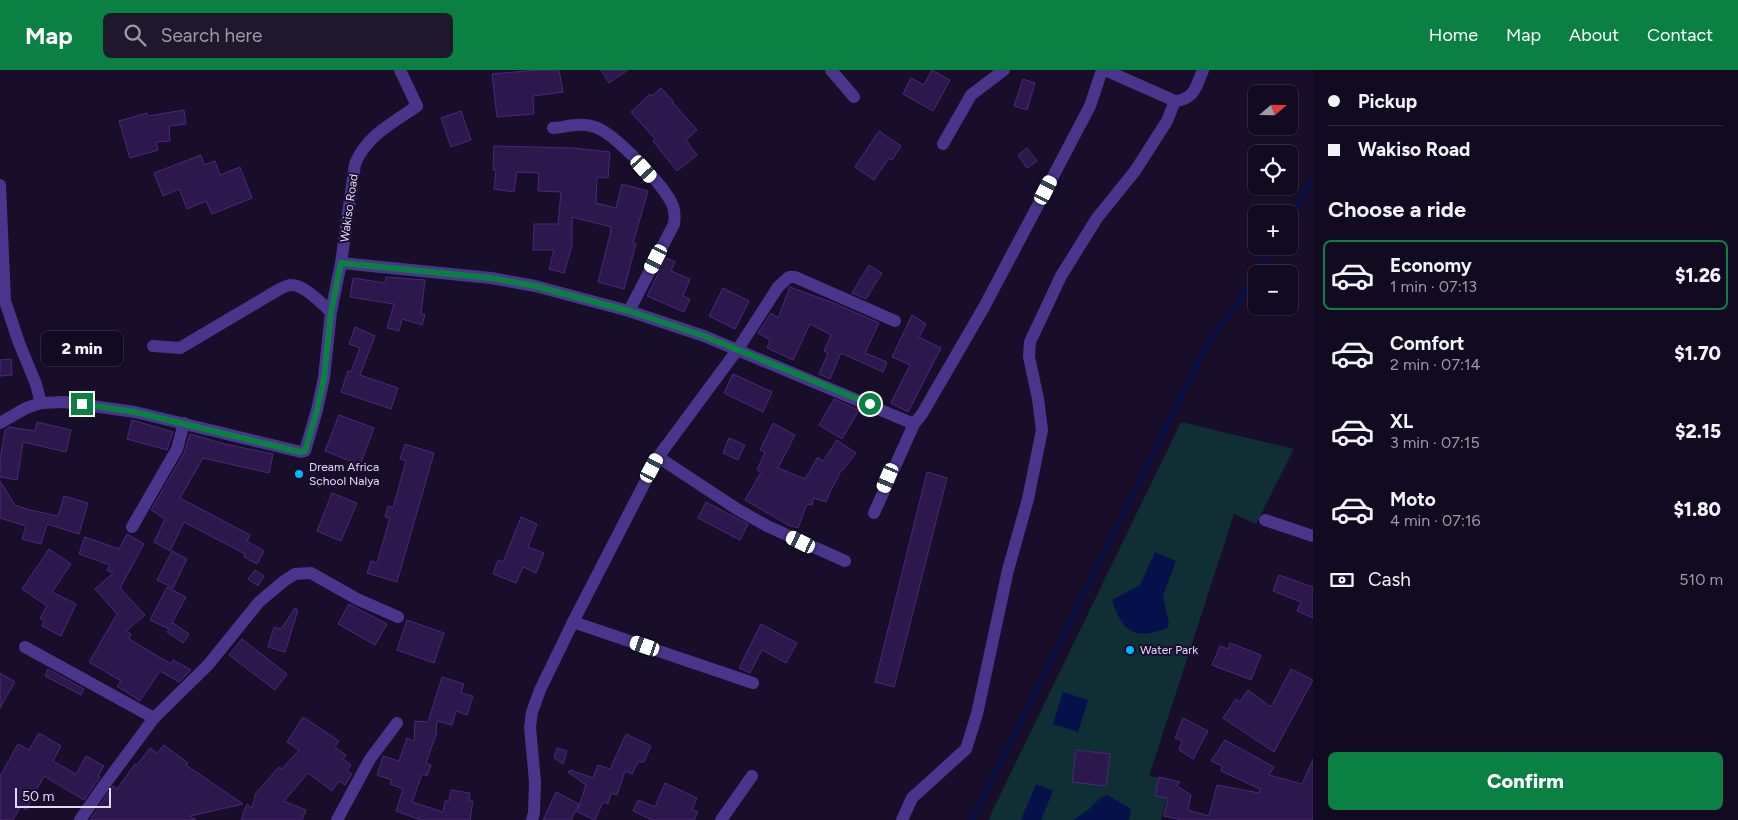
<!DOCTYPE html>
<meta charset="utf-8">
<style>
:root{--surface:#120a20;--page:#1f182d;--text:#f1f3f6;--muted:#9c9aa5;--line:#312b3e;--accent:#0b8043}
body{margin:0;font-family:Figtree,sans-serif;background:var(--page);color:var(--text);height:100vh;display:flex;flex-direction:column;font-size:19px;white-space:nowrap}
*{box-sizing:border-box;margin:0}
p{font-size:16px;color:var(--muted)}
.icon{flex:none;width:28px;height:28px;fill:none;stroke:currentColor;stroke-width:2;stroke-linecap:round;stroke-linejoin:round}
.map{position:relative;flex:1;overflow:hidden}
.details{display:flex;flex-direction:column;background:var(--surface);width:425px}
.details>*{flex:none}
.hud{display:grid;align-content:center;height:110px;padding:0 15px;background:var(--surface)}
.needle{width:32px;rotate:70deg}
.fabs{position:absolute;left:1248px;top:15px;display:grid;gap:10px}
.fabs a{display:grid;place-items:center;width:50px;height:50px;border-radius:8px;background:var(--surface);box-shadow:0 1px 4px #0004,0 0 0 1px var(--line);font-size:25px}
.scale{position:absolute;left:15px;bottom:12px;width:96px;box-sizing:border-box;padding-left:5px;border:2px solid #e3d7ff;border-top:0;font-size:14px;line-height:18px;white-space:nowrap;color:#e3d7ff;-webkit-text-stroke:4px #180e2a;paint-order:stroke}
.end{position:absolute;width:22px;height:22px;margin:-11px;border:6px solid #0b8043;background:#fff;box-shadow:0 0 0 2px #fff}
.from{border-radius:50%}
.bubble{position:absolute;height:35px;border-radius:8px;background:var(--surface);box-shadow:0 1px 4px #0004,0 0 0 1px var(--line);font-size:16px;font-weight:800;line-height:35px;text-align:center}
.car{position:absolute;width:15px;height:30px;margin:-15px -8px;border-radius:6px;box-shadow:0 0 4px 1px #0007;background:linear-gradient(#fff 24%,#345 0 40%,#fff 0 76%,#345 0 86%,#fff 0)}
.hud b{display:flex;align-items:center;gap:18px;height:48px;font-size:19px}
.hud b+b{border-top:1px solid var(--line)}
.hud i{width:12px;height:12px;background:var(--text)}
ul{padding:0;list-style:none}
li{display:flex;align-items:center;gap:15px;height:70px;margin:0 10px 8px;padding:0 5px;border:2px solid transparent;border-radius:8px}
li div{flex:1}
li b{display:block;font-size:19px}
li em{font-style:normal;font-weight:800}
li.on{border-color:var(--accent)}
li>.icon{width:45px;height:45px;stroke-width:1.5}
h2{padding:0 15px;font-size:22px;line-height:60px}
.pay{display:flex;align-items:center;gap:12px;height:55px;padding:0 15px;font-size:19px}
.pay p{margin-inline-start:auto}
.primary-button{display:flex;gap:10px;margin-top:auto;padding:10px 15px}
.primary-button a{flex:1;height:58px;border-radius:8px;background:var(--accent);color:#fff;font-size:20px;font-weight:800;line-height:58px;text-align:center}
header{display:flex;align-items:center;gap:30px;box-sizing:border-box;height:70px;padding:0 25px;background:var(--accent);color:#fff}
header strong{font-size:24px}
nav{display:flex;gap:28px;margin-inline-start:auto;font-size:18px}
.search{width:350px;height:45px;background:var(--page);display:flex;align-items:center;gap:12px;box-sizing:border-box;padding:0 18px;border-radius:8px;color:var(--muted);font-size:19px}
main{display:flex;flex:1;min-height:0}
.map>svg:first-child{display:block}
</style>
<header>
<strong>Map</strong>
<div class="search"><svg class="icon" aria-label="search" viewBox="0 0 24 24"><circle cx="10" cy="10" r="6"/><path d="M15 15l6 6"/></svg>Search here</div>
<nav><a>Home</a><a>Map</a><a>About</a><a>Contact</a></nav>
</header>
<main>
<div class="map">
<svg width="1313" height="750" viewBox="0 0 1313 750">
<rect width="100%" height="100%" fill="#180e2a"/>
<!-- green -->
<polygon fill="#102f35" points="1181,352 1294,379 1256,454 1234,444 1149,706 1172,710 1161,750 988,750"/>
<!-- water -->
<g fill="#06114b">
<path d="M1155,482L1176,491L1163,526L1169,554L1167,558C1135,571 1122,562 1112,530L1140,515Z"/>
<polygon points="1063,622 1088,630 1078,662 1053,654"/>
<polygon points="1036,714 1053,721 1041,750 1021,750"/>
<polygon points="1107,725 1130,738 1131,744 1128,750 1073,750 1088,740 1100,728"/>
</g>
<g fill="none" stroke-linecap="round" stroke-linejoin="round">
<!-- stream -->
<g stroke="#06114b" stroke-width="4">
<polyline points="1289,149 1313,109"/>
<polyline points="972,750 1206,277 1240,229 1272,176"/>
</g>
</g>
<!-- building -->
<g fill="#2d184d" stroke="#49287b">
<polygon points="538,0 559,0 563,22 533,26 534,44 497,47 492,4"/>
<polygon points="601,0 628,0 609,13"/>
<polygon points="932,0 950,10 933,41 903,24 911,8 924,15"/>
<polygon points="1023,9 1035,13 1027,40 1014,36"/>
<polygon points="661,18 674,32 673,33 697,60 686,70 697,85 677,101 653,71 655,69 631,42 650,24 652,26"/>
<polygon points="184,40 186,54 169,56 170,71 156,72 158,80 130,88 119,51 147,43 148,46"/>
<polygon points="461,41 471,70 451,77 441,48"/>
<polygon points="879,61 901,76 892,90 889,88 874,110 855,97"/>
<polygon points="494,76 573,78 610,82 608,108 597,107 596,133 616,138 622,114 648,121 633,173 636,174 624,219 598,212 611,161 610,161 611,157 572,147 572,176 564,203 549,199 554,180 533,180 534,156 534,154 558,154 561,122 538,121 539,103 517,102 514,122 494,119 496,100 493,100"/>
<polygon points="1027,78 1037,91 1027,98 1018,85"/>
<polygon points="201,85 204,95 215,91 220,105 240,97 252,128 212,144 206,131 187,139 179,119 163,126 154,103"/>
<polygon points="666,188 675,192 671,201 690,209 683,226 690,229 684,242 647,226"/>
<polygon points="869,195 882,203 866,229 852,223"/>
<polygon points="386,207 425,210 421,244 425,245 422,255 402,249 399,261 387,258 394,234 350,227 353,208 385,213"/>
<polygon points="790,217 836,234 879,253 865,283 887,292 883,302 841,283 830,309 819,304 828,283 824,281 831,265 810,254 793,290 767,278 770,270 758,263 771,243 778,248"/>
<polygon points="723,218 749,231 735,259 709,246"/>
<polygon points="912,245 926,254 919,267 941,278 908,342 891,333 910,295 892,287"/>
<polygon points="355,257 375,266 360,305 398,318 391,339 341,322 348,301 351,302 360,278 349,274"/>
<polygon points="11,289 12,305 0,306 0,290"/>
<polygon points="733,304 772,322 763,342 724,323"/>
<polygon points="834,329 859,340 842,369 819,355"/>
<polygon points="339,345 374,358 360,395 325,381"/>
<polygon points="132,350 173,362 167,380 127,369"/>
<polygon points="37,352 71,360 66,382 23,372 17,410 0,407 0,390 5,360 9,357 35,361"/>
<polygon points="773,353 795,365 778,398 805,409 818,387 823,391 837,370 856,383 843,400 842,399 830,422 826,432 814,428 812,435 807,434 798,458 788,455 745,430 761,402 757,400 765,382 760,380"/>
<polygon points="190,364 225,374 273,384 269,403 203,388 180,428 250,465 247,471 264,481 257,494 244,487 245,484 184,452 170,481 154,472 165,449 151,440 184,383"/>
<polygon points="729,368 745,375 738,390 723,383"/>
<polygon points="405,374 434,383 397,512 367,503 371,491 377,493 390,448 385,447 388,436 393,438 406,391 400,389"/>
<polygon points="927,402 947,408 894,617 875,612"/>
<polygon points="0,411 15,435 30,440 58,446 64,426 88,433 79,464 47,454 41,474 22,469 26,456 0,448"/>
<polygon points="332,423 357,433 341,471 317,461"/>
<polygon points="706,432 748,454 740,470 698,448"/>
<polygon points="521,447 537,454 528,477 544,483 536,503 523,497 516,513 493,504 498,490 503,492"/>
<polygon points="127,464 144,474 120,518 145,545 126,561 131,564 129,569 171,594 173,590 191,600 179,612 160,601 140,631 117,616 121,611 89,592 117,544 95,519 113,503 107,500 110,495 79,484 85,467 119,479"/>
<polygon points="49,479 71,494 52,522 76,534 61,566 42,556 44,551 40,548 47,536 22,519"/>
<polygon points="172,481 187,489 173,518 157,510"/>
<polygon points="255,500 264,506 258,516 248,509"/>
<polygon points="1279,505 1313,517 1313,548 1297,541 1301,532 1273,521"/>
<polygon points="167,517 186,527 171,555 173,553 189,564 183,573 167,562 169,559 150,550"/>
<polygon points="349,534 387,554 375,575 338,554"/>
<polygon points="295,538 298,540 285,582 268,577 274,557 281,559"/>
<polygon points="407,550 444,563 434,593 397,580"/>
<polygon points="761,554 797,573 786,593 762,580 750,603 739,598"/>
<polygon points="242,569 287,604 275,620 229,585"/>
<polygon points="1230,573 1261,585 1251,610 1212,595 1220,576 1228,579"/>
<polygon points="48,599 84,619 81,625 45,606"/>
<polygon points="1291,599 1313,610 1274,682 1223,648 1236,629 1240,632 1248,620 1271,637"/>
<polygon points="0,603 15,612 0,638"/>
<polygon points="442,607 464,614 461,623 473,626 467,645 456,641 452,655 437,651 436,665 426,693 431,695 427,706 422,704 412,732 443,742 445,731 449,731 451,720 470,723 469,731 473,731 470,750 421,750 396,741 403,719 390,714 392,710 377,705 383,686 399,691 407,668 414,671 415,651 428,652"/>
<polygon points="303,647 339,671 335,677 346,685 343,689 351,695 347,701 352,704 345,715 339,711 332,721 308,703 284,731 306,740 302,750 241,750 247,734 252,738 256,723 279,697 282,699 299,680 287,672"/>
<polygon points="1183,648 1208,661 1193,689 1179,680 1182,671 1175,668"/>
<polygon points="39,663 61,676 53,691 76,704 86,686 104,696 98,706 100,707 84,730 44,706 26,740 21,736 13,750 0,750 0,706 18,674 29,680"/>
<polygon points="626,664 651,676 644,692 638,692 632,704 625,701 617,725 611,723 608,734 603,732 595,750 577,742 586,715 568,702 570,700 593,708 598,695 610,699"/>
<polygon points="1225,670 1274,697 1269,705 1302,714 1313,689 1313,750 1182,750 1164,746 1168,728 1155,726 1159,707 1180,712 1177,716 1191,725 1188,740 1209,746 1217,715 1259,723 1260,719 1221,701 1222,696 1211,691"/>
<polygon points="164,675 188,693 186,695 243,734 190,746 196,750 90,750 113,716 117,719 135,694 137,695 150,678 157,683"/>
<polygon points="557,678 567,681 563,694 554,688"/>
<polygon points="1076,680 1110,684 1106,716 1072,712"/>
<polygon points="665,713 697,728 692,740 698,742 694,750 652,750 633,741 638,730 655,737"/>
<polygon points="556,722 579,734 571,750 543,750"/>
</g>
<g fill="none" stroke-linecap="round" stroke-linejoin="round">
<!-- minor -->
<g stroke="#4a358d" stroke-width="12">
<polyline points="831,0 854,27"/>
<path d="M1105,0L1175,31C1195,29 1196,16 1203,0"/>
<path d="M553,58C566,57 581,52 595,57C614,63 665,116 673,136C675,142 675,147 674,154L629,241"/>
<polyline points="943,74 971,25 1004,0"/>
<polyline points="0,115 5,231 19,273 36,314 41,333"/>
<polyline points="341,193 491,208 535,216 629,241 704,266 914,354"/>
<path d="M153,276L180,278L278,220C282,218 286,216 290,215C304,214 321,233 331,242"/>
<path d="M0,353L26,338L41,333L64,332L135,342L301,382L305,381L317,340L324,308L331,242L341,193L355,94C366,66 394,52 417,36L400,0"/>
<polyline points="658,387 737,439 767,456 845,491"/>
<polyline points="874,443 914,354 922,344 984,237 1037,137 1090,36 1102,0"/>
<polyline points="1265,450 1313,466"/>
<polyline points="132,457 177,379 184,353"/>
<polyline points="573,552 753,613"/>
<polyline points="25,577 154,648"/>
<polyline points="80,750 105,714 154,648 208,595 259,532 284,511 295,504 311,503 357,529 398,547"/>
<polyline points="337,750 370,689 397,653"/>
<polyline points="532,750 534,743 535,712 530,657 532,642 540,620 573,552 658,387 738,279 778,217 789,207 795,207 895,251"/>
<polyline points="721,750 752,706"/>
<polyline points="902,750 912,728 966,679 977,644 1008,500 1028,429 1042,360 1038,329 1029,287 1030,272 1061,206 1097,148 1135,101 1167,51 1175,31"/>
</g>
</g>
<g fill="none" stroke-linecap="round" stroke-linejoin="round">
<!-- route -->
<polyline stroke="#0b8043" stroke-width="6" points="82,334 135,342 300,382 305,381 317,340 324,308 331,242 341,193 491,208 535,216 629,241 704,266 870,334"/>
</g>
<!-- markers -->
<g fill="#03b4ff" stroke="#180e2a" stroke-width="2">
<circle cx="299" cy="404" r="5"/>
<circle cx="1130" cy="580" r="5"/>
</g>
<g text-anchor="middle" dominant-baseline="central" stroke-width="4" stroke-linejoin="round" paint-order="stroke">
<!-- street labels -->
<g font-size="12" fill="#e3d7ff" stroke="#180e2a">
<text transform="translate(349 138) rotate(-82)">Wakiso Road</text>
</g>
<!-- poi labels -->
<g font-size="12" fill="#e3d7ff" stroke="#180e2a" text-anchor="start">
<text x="309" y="397">Dream Africa<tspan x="309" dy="14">School Nalya</tspan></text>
<text x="1140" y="580">Water Park</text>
</g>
</g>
</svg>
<div class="fabs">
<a><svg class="needle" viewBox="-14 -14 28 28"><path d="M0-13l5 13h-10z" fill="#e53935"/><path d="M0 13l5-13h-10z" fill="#9c9aa5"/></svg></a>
<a><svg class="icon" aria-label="locate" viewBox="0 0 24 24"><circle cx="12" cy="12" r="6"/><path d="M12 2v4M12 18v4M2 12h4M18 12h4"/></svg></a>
<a>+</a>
<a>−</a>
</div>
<div class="scale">50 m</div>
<i class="end from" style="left:870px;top:334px"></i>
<i class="end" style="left:82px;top:334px"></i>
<div class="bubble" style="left:41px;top:261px;width:82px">2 min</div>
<i class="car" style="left:644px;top:99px;rotate:138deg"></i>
<i class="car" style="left:1046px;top:120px;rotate:27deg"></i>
<i class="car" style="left:656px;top:189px;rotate:207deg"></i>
<i class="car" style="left:652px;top:398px;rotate:28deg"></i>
<i class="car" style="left:888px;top:408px;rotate:203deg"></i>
<i class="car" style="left:801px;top:472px;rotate:296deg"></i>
<i class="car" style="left:645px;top:576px;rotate:289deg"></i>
</div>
<section class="details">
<div class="hud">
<b><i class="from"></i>Pickup</b>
<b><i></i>Wakiso Road</b>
</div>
<h2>Choose a ride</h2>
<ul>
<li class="on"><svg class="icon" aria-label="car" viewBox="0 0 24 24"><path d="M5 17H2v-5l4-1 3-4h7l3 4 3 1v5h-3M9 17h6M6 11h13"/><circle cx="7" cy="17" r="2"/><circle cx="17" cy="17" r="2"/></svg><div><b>Economy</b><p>1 min · 07:13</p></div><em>$1.26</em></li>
<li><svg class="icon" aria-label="car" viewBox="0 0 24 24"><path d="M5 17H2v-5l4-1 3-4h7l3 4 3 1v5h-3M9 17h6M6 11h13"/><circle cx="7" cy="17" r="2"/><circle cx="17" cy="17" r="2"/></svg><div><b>Comfort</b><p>2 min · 07:14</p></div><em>$1.70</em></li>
<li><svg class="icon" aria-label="car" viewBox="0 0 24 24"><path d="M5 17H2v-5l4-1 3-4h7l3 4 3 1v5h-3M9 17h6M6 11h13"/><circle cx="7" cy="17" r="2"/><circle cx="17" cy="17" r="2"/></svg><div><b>XL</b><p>3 min · 07:15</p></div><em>$2.15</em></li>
<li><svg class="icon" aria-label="car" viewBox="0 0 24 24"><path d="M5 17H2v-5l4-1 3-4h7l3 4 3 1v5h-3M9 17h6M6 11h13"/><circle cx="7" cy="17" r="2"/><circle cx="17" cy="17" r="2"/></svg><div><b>Moto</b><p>4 min · 07:16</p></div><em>$1.80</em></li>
</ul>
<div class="pay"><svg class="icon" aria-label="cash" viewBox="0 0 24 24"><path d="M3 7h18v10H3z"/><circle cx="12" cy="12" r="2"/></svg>Cash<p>510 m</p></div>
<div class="primary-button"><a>Confirm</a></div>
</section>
</main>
